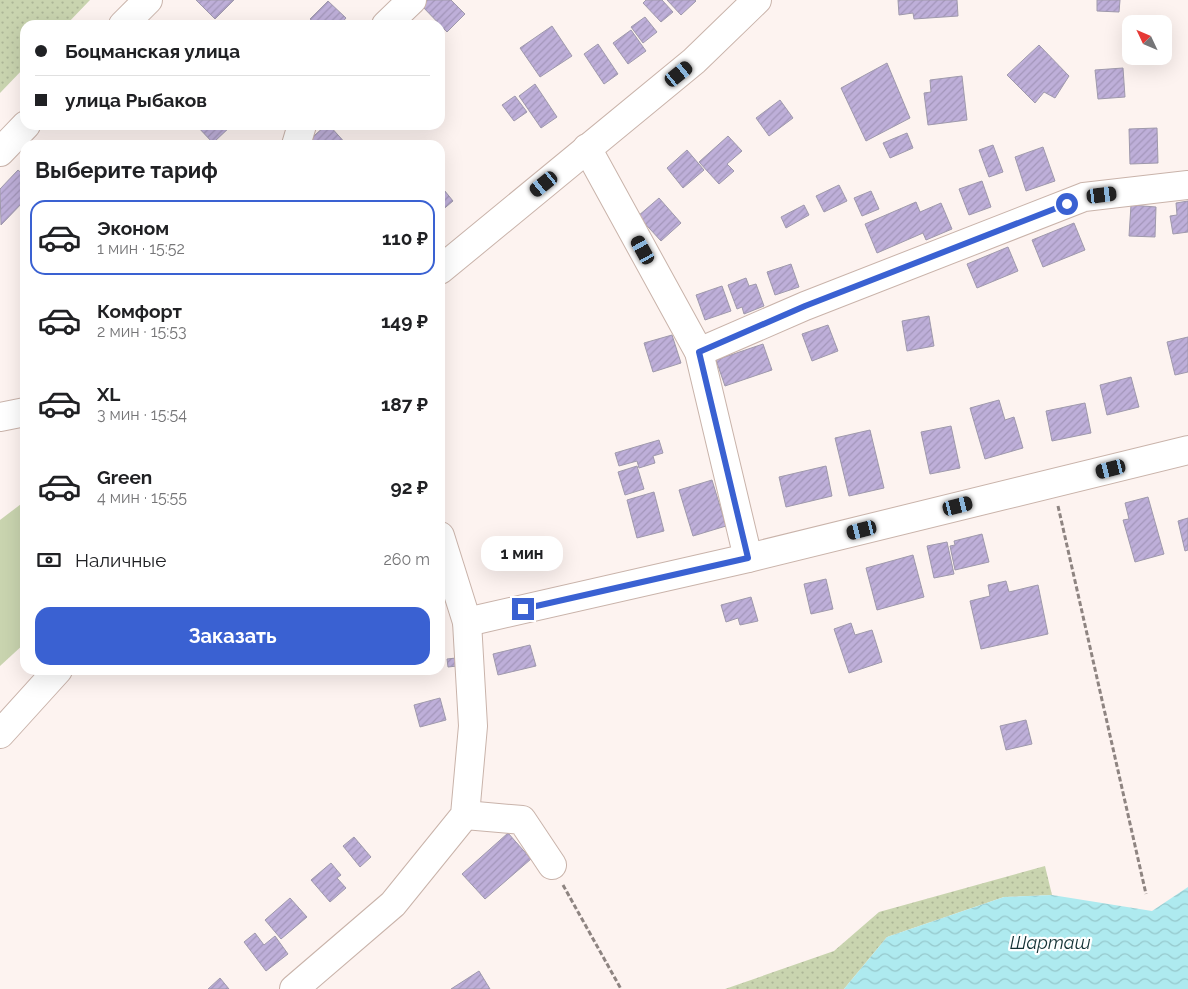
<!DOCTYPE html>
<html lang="ru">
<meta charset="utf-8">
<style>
:root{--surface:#fff;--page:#f6f6f6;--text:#202124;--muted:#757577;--line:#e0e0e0;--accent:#3a61d2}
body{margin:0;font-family:Raleway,sans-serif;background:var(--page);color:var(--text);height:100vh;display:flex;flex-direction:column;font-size:19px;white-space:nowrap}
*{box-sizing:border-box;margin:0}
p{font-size:16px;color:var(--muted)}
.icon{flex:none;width:28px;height:28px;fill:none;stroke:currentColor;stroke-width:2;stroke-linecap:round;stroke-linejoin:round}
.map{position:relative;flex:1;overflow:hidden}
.sheet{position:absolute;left:20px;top:140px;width:425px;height:535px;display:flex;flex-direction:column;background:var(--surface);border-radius:15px;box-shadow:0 5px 20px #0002}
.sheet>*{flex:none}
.top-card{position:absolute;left:20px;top:20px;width:425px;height:110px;border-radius:15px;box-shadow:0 5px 20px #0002;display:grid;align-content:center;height:110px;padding:0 15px;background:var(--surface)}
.needle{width:32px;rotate:314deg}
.fabs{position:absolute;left:1122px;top:15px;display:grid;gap:10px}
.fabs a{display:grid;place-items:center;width:50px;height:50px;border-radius:10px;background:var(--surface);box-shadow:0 5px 20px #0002;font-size:25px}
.end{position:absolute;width:22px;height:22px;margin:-11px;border:6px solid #3a61d2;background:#fff;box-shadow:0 0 0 2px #fff}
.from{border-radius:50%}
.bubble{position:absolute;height:35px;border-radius:15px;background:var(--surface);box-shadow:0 5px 20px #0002;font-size:16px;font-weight:700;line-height:35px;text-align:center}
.car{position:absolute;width:15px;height:30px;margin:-15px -8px;border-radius:6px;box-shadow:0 0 4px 1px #0007;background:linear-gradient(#222 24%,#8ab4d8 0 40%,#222 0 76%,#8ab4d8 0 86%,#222 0)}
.top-card b{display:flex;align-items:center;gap:18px;height:48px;font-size:19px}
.top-card b+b{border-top:1px solid var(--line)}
.top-card i{width:12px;height:12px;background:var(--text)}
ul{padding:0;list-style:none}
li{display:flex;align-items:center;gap:15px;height:75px;margin:0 10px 8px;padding:0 5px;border:2px solid transparent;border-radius:15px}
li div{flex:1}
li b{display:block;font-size:19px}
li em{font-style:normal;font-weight:700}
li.current{border-color:var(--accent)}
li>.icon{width:45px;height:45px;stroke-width:1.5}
h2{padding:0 15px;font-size:22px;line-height:60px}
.pay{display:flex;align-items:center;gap:12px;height:55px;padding:0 15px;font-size:19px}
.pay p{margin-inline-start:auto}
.button{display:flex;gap:10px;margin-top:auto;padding:10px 15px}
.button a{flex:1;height:58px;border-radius:15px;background:var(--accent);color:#fff;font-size:20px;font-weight:700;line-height:58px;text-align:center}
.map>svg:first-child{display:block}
</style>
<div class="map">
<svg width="1188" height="989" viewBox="0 0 1188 989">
<defs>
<pattern id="grass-dots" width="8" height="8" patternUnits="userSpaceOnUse" patternTransform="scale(1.25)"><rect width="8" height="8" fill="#c9d4af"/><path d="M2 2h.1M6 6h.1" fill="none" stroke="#acb596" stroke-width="1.8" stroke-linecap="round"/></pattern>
<pattern id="water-waves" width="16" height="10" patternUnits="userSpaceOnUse" patternTransform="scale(1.25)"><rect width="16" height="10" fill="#aeeaef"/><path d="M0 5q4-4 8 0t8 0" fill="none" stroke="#96c8cc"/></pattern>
<pattern id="building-hatch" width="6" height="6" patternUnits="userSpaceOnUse" patternTransform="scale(1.25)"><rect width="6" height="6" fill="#beafd9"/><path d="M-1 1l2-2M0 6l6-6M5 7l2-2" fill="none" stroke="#a396ba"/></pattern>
</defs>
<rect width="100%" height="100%" fill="#fdf3f0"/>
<!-- grass -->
<g fill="url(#grass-dots)">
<polygon points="0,0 90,0 66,25 25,25 25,67 0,93"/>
<polygon points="1045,866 1052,895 1004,897 887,937 844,989 725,989 834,951 879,912"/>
</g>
<!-- garden -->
<polygon fill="#c9d4af" points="25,501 25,643 0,666 0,520"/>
<!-- water -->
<polygon fill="url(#water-waves)" points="1188,887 1188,989 844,989 887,937 1004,897 1052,895 1152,911"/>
<!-- building -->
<g fill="url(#building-hatch)" stroke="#9f99ac">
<polygon points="196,0 234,0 215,19"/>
<polygon points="426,0 451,0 465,14 447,32 421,5"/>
<polygon points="646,0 662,0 673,12 661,22 643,3"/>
<polygon points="667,0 695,0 696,1 681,15"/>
<polygon points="898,0 957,0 958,16 914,19 913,13 899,15"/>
<polygon points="1097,0 1120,0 1119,12 1097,11"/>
<polygon points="328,1 346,18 340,25 317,25 310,19"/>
<polygon points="645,17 657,32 643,43 631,27"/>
<polygon points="552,26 572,56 540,77 520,48"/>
<polygon points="631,30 646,51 628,64 613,43"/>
<polygon points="598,44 618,74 604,84 584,54"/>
<polygon points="1039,45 1069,76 1055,98 1044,92 1035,103 1007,75"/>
<polygon points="887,63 910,118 866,141 841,88"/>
<polygon points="1123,68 1125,97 1098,99 1095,70"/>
<polygon points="962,76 967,120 928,125 924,93 931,92 930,80"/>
<polygon points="535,84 557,117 541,128 519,96"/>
<polygon points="515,96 527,112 514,121 502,105"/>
<polygon points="780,100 793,118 769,136 756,118"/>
<polygon points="196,125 232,125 213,143"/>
<polygon points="326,125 329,125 347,145 304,145"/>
<polygon points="1157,128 1158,163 1130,164 1129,129"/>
<polygon points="907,133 913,148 890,158 883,143"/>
<polygon points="728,136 742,151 727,164 734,171 719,184 699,162"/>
<polygon points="993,145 1003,172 989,177 979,150"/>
<polygon points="1043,147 1055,181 1026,191 1015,157"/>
<polygon points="687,150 704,170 683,188 667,168"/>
<polygon points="18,170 25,176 25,200 1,225 0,189"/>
<polygon points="982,181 991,207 969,215 959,189"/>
<polygon points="440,185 453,201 440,212"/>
<polygon points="839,185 847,201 824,212 816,196"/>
<polygon points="871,191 879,209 862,216 854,198"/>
<polygon points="659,198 681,223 661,241 638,216"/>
<polygon points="1188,201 1188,232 1173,234 1170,216 1177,215 1176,203"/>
<polygon points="916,202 920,212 941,203 952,229 926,240 923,233 877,253 865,224"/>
<polygon points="804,205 809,215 786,228 781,217"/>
<polygon points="1131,205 1156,207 1155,237 1129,236"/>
<polygon points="1074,223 1085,250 1043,267 1032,240"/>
<polygon points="1008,247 1018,271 977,288 967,264"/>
<polygon points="791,264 799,287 775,295 767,272"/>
<polygon points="746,278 749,286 756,284 764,306 744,314 742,307 737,309 728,285"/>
<polygon points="722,286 731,311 705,320 696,295"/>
<polygon points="929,316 934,346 907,351 902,321"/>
<polygon points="828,325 838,351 812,361 802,334"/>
<polygon points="672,335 681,363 653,372 644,343"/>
<polygon points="1188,337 1188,372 1175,375 1167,342"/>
<polygon points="763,344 772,370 725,386 716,360"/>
<polygon points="1131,377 1139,407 1107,415 1100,385"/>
<polygon points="999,400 1005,420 1014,417 1023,448 985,459 970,408"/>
<polygon points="1085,403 1091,433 1052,441 1046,411"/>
<polygon points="951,426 960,468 930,474 921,432"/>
<polygon points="870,430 884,488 849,496 835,438"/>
<polygon points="659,440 663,453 653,456 655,463 639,468 637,461 619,466 615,453"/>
<polygon points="637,466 644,489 625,495 618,472"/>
<polygon points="826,466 832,496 786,507 779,477"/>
<polygon points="712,480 726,526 693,536 679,490"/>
<polygon points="654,492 664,531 637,538 627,500"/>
<polygon points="1148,497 1164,554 1135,562 1123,520 1129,519 1125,503"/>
<polygon points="1188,518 1188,550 1185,551 1178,521"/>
<polygon points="982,534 989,562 955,570 950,546 955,545 954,541"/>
<polygon points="947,542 954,574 934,578 927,546"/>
<polygon points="913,555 924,597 877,610 866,568"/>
<polygon points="826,579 833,609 811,614 804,584"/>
<polygon points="1006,581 1009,592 1038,585 1048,634 981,649 970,601 990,596 988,585"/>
<polygon points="751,597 758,621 740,625 738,618 726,622 721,605"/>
<polygon points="851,623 855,635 872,630 882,662 849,673 834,629"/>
<polygon points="530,645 536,666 498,675 493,654"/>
<polygon points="456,658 457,666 448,667 447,659"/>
<polygon points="440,698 446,720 420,727 414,705"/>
<polygon points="1026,720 1032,744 1006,750 1000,726"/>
<polygon points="508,833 531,859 485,899 462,874"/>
<polygon points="354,837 371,857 360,867 343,846"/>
<polygon points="331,863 341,875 337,878 346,888 330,902 311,880"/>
<polygon points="290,898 307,917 281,939 265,920"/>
<polygon points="255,933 264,945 275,936 288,954 266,971 244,942"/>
<polygon points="479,971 490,989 451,989"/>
<polygon points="220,978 229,989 208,989"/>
</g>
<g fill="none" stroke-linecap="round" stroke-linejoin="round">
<defs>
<g id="minor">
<polyline points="123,25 148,0"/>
<polyline points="386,25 412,0"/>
<polyline points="296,145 302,125"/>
<polyline points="587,148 699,352 748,558"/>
<polyline points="0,152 26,125"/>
<polyline points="699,352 805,306 1084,197 1188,185"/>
<polyline points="0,417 25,412"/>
<polyline points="467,622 748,558 1188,450"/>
<polyline points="465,815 522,820 552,865"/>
<polyline points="294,989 393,904 465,815 473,726 467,622 440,536"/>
</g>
<g id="major">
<polyline points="440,270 694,61 757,0"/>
<polyline points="0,734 58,670"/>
</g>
</defs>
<!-- minor casing -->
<use href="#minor" stroke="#c9b3aa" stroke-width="30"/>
<!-- major casing -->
<use href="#major" stroke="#c9b3aa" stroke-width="30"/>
<!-- path -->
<g stroke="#8e8481" stroke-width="3" stroke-dasharray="5 2.5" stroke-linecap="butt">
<polyline points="1058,506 1146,894"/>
<polyline points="563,885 621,989"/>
</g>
<!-- minor -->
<use href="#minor" stroke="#fff" stroke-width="28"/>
<!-- major -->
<use href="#major" stroke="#fff" stroke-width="28"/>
</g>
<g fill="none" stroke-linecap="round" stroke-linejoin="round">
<!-- route -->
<polyline stroke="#3a61d2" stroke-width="6" points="523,609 748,558 699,352 805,306 1067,204"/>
</g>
<g text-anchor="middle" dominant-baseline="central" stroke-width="4.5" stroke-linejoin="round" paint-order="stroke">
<!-- water labels -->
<g font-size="18" font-style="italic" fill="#123134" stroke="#fff">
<text x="1050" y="942">Шарташ</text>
</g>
</g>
</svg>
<div class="fabs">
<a><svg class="needle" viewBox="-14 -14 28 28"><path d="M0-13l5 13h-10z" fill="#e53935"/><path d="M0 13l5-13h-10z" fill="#757577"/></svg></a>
</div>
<i class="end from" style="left:1067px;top:204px"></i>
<i class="end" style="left:523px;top:609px"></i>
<div class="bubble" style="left:481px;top:536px;width:82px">1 мин</div>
<i class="car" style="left:679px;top:74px;rotate:51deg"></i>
<i class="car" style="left:544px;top:184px;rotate:231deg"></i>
<i class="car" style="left:1102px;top:195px;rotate:83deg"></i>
<i class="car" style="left:643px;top:250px;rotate:331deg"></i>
<i class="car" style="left:1111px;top:469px;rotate:256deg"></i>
<i class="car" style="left:958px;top:506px;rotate:76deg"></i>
<i class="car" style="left:862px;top:530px;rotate:256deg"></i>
<div class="top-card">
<b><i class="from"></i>Боцманская улица</b>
<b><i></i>улица Рыбаков</b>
</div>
<section class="sheet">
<h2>Выберите тариф</h2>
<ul>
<li class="current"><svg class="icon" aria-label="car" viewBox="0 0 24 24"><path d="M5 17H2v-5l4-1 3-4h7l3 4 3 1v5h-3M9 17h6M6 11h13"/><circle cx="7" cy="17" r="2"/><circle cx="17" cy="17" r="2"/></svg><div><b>Эконом</b><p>1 мин · 15:52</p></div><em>110 ₽</em></li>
<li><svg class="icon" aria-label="car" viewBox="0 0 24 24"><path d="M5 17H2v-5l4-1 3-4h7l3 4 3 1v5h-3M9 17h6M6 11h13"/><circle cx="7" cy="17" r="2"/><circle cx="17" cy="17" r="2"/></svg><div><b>Комфорт</b><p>2 мин · 15:53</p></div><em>149 ₽</em></li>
<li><svg class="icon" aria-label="car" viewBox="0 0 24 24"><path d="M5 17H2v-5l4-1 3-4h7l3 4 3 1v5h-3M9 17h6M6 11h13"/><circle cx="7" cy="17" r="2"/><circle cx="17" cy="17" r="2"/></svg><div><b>XL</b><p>3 мин · 15:54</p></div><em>187 ₽</em></li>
<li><svg class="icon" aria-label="car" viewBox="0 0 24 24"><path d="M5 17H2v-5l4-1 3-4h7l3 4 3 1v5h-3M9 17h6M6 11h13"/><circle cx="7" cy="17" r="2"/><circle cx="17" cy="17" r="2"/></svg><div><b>Green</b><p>4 мин · 15:55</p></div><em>92 ₽</em></li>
</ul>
<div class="pay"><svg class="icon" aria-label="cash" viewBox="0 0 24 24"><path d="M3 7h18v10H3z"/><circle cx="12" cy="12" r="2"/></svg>Наличные<p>260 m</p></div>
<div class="button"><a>Заказать</a></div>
</section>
</div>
